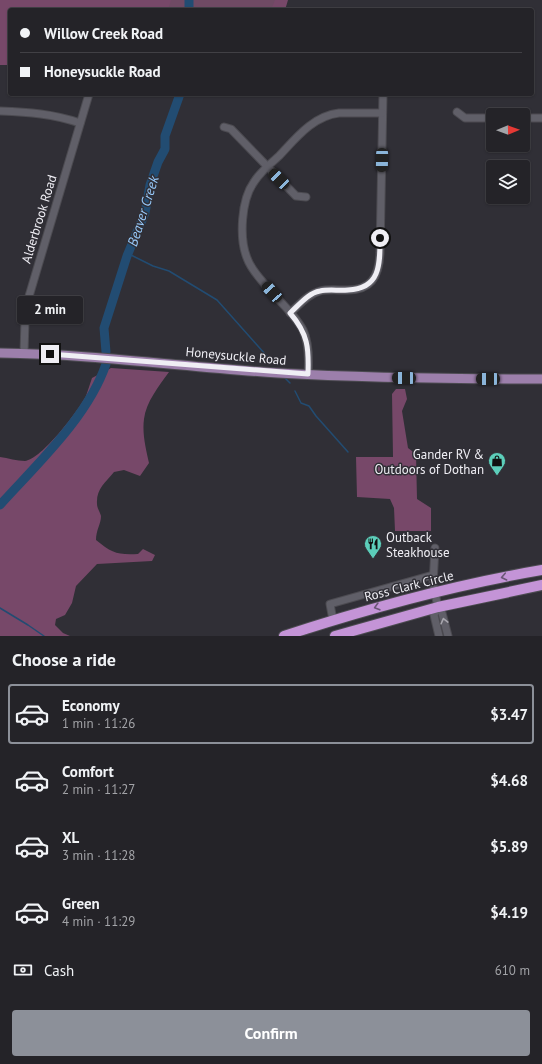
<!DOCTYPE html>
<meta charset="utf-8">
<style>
:root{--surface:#242328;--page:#302f34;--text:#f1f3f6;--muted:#a3a4a8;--line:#414045;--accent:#8c9099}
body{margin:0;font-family:"PT Sans",sans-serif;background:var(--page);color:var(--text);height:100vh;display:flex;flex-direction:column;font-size:15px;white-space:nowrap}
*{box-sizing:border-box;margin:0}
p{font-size:13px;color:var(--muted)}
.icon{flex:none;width:22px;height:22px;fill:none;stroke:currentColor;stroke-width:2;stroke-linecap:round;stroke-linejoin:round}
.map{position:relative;height:636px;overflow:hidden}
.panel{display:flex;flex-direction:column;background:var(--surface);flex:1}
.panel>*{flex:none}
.hud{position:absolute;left:8px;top:8px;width:526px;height:88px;border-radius:4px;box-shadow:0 1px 3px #0004,0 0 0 1px var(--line);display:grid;align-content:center;height:88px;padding:0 12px;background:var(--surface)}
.needle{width:26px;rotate:89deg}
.controls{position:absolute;left:486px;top:108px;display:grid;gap:8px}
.controls a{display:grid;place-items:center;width:44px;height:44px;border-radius:4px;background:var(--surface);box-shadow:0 1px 3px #0004,0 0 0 1px var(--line);font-size:20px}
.end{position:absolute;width:18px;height:18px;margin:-9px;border:5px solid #efeef4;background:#111;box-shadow:0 0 0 2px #111}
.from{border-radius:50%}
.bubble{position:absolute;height:28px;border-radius:4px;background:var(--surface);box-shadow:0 1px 3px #0004,0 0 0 1px var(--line);font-size:13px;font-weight:600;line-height:28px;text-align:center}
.car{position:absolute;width:12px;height:24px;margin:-12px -6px;border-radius:5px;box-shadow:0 0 3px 1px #0007;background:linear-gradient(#222 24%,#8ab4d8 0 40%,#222 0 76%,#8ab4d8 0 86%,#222 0)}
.hud b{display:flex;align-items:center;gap:14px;height:38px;font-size:15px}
.hud b+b{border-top:1px solid var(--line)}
.hud i{width:10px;height:10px;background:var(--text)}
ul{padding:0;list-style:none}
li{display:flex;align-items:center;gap:12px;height:60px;margin:0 8px 6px;padding:0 4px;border:2px solid transparent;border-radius:4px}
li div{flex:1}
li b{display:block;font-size:15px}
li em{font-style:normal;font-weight:600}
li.selected{border-color:var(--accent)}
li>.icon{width:36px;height:36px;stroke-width:1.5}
h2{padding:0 12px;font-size:18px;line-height:48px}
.pay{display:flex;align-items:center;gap:10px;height:44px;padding:0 12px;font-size:15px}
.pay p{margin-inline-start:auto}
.button{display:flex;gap:8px;margin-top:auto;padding:8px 12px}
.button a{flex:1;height:46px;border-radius:4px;background:var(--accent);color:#fff;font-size:16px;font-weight:600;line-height:46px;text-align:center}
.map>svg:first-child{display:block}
</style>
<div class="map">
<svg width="542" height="636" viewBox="0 0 542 636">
<rect width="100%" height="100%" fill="#302f36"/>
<!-- green -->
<polygon fill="#6f4a64" points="0,0 285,0 282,10 10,10"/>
<!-- forest -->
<g fill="#774869">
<polygon points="0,0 171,0 168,10 10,10 10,65 0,65"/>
<polygon points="275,0 288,0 285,10 271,10"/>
<path d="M111,368L169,372C159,386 146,402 144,419C142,434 146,449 149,463L140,476L124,470L114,472C105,483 96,489 97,504C97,508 100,512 101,516C101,524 96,530 96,540C112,553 117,555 138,554L143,549L155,555L152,561L97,564L76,586L72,603L65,615L56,619L55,625L63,633L70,636H0V457C8,458 17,461 25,461C42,459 78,411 86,396C88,390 90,384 92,378Z"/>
<polygon points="396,389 405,389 407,399 402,411 408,448 416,454 417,499 431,508 431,531 395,531 394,508 390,499 357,497 356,457 393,457 392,394"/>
</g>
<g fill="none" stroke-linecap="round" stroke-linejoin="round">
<!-- stream -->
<g stroke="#224c72" stroke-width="1.5">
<polyline points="129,254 153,266 169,271 217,300 274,364"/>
<polyline points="285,378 290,383"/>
<polyline points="295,391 301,403 309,406 316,416 348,452"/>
<polyline points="0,608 28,625 44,636"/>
</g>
<!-- river -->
<g stroke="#224c72" stroke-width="9">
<polyline points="189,0 189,10"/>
<polyline points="106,352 104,328 127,256 145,213 150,185 158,162 165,149 165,136 180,94"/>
<path d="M0,505C37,464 88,417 106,364"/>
</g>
<defs>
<g id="minor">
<path d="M0,111C29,112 53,114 80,123"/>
<polyline points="457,112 465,118 493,118"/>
<polyline points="523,118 542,118"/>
<polyline points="224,127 231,129 296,196 306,197"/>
<path d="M290,313C299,305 308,294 320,291C328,289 337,290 345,290C371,291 379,277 380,253L383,94"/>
<polyline points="24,353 25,320 27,303 89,94"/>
<path d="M308,374C309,360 309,343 303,330C293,311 274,297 262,281C256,274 250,267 247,258C239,238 241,200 254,182C260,172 270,164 279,156C296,138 313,116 339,113H382"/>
<polyline points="435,548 433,584 438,607 442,613 448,636"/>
<polyline points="438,607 434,615 439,636"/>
<polyline points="333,620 330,604 433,575"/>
</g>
<path id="major" d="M0,353C93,354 185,367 278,373C366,378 454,379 542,379"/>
<g id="highway">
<path d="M284,636C369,608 454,585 542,570"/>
<polyline points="335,636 438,607 542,585"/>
</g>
</defs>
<!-- minor casing -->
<use href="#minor" stroke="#4c4b51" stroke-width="9"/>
<!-- major casing -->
<use href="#major" stroke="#4c4b51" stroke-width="11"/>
<!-- highway casing -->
<use href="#highway" stroke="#4c4b51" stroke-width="12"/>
<!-- minor -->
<use href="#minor" stroke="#605f68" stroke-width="7"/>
<!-- major -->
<use href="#major" stroke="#9c7fab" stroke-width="9"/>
<!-- highway -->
<use href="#highway" stroke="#c494d7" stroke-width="10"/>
</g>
<!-- one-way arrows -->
<defs><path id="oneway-chevron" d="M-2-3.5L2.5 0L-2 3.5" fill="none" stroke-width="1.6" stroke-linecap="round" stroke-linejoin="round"/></defs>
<g stroke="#6b5776">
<use href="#oneway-chevron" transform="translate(504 577) rotate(168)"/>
<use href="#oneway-chevron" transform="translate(377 607) rotate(164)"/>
</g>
<use stroke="#a8a6ae" href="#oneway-chevron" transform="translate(444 621) rotate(-104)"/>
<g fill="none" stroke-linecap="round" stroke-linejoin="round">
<!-- route -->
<path stroke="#efeef4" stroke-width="5" d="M50,354L308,374C309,348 308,334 290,313C299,305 308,293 320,291C329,289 339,291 348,290C381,289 380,263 380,238"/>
</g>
<!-- icons -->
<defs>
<symbol id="shop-pin" viewBox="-11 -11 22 30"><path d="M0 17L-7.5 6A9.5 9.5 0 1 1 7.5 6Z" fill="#5cceba" stroke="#302f36"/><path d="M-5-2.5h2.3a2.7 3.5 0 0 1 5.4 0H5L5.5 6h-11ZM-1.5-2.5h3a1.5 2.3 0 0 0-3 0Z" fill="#111"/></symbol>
<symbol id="restaurant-pin" viewBox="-11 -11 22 30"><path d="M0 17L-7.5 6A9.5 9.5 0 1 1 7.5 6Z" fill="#5cceba" stroke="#302f36"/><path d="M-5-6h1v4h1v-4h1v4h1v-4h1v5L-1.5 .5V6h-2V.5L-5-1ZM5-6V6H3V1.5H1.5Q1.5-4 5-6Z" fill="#111"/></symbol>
</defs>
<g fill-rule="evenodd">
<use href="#shop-pin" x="487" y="451" width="20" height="27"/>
<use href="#restaurant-pin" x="363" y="534" width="20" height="27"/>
</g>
<g text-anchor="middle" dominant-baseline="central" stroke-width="3" stroke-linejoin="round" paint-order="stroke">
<!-- street labels -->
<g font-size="13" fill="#efeef4" stroke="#302f36">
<text transform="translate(39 219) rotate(-73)">Alderbrook Road</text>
<text transform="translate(236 356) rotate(5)">Honeysuckle Road</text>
<text transform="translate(409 586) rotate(-14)">Ross Clark Circle</text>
</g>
<!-- poi labels -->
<g font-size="13" fill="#efeef4" stroke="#302f36" text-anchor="end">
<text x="484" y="454">Gander RV &amp;<tspan x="484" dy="15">Outdoors of Dothan</tspan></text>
<text x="386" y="537" text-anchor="start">Outback<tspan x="386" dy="15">Steakhouse</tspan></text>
</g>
<!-- water labels -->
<g font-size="14" font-style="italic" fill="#98cbfc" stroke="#302f36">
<text transform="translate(143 211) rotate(-72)">Beaver Creek</text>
</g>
</g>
</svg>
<div class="controls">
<a><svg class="needle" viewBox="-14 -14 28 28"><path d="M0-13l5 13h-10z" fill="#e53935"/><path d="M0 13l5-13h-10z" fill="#a3a4a8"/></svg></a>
<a><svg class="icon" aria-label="layers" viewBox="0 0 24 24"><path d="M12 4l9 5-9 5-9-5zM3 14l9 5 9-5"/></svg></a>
</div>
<i class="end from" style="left:380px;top:238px"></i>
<i class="end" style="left:50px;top:354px"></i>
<div class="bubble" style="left:17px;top:296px;width:66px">2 min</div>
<i class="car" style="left:382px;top:160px;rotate:181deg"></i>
<i class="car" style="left:279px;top:179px;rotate:315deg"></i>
<i class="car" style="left:272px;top:292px;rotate:318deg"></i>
<i class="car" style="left:404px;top:378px;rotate:271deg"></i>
<i class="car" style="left:488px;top:379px;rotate:270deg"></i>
<div class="hud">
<b><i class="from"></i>Willow Creek Road</b>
<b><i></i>Honeysuckle Road</b>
</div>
</div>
<section class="panel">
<h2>Choose a ride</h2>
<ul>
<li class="selected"><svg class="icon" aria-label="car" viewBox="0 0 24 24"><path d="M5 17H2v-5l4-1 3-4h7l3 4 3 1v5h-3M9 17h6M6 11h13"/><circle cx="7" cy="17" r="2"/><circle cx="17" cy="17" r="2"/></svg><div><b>Economy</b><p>1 min · 11:26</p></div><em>$3.47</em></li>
<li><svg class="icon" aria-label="car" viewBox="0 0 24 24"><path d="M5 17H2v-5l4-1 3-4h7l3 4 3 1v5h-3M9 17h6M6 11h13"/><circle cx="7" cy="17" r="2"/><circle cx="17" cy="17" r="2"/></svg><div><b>Comfort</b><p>2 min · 11:27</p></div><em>$4.68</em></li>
<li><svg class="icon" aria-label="car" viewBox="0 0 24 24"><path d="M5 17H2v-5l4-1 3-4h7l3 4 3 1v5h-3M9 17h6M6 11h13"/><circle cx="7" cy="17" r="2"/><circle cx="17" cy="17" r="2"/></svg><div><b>XL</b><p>3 min · 11:28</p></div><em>$5.89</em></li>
<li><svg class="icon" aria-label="car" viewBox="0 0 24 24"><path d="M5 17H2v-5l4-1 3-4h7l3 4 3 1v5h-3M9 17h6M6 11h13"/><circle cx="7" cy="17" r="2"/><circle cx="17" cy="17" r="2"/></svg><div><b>Green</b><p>4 min · 11:29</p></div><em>$4.19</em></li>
</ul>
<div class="pay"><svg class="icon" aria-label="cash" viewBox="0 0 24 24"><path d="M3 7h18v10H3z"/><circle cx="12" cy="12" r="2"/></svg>Cash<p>610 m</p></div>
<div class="button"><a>Confirm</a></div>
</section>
